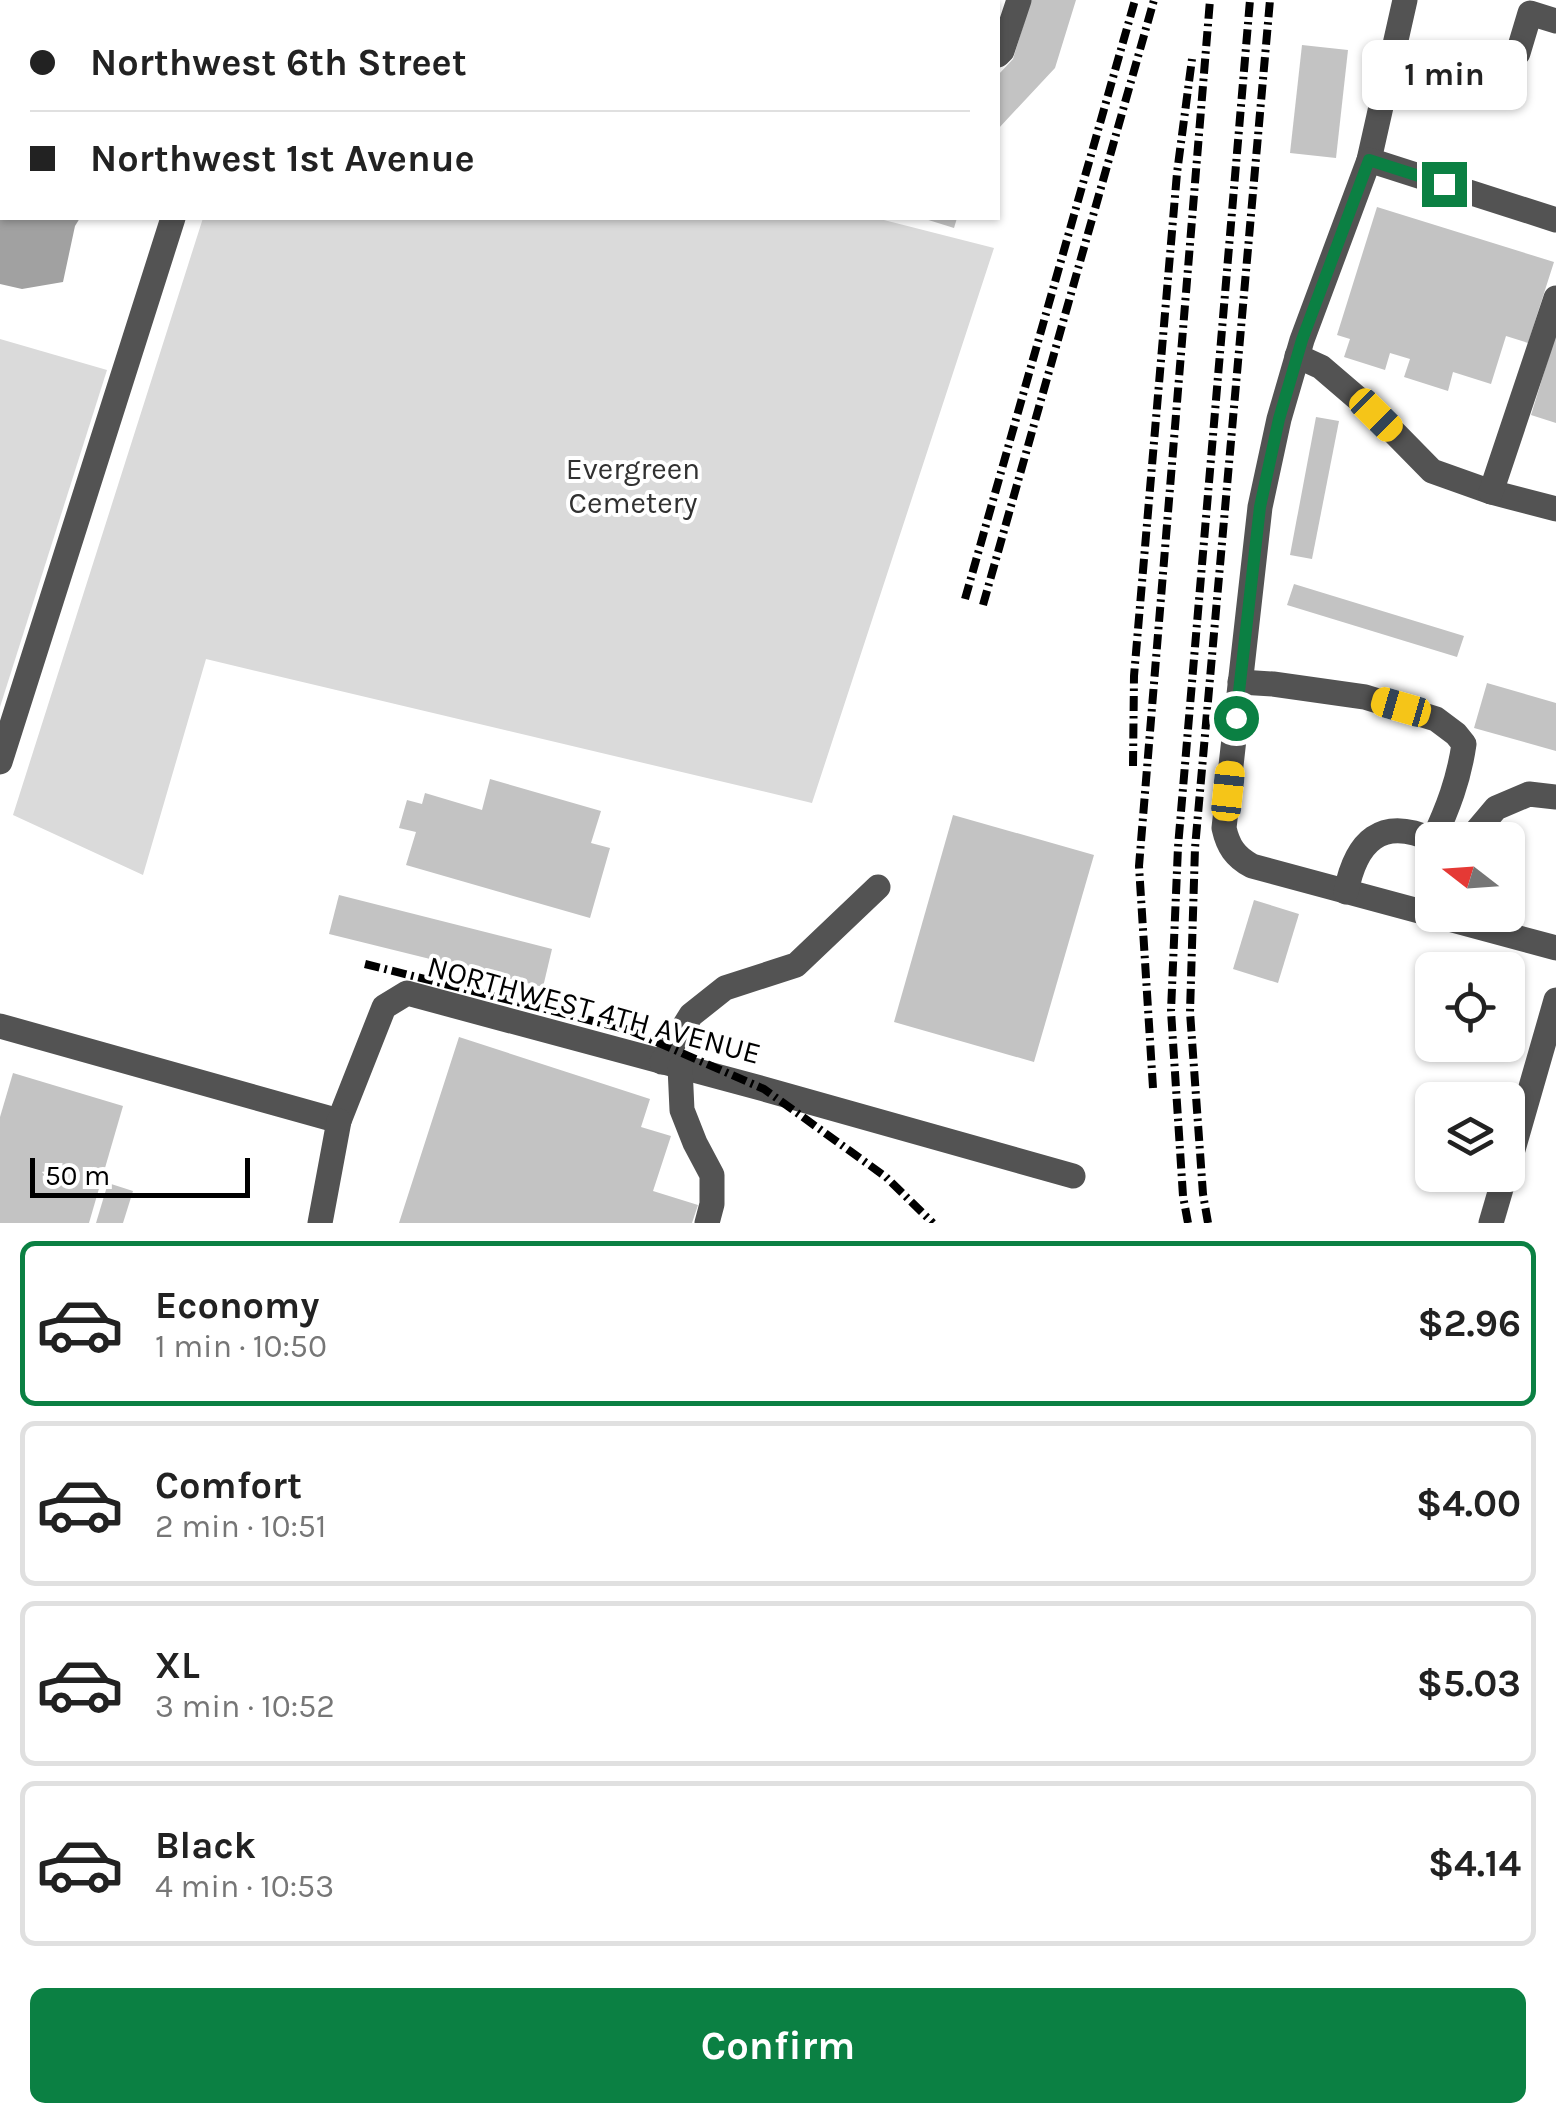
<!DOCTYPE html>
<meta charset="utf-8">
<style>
:root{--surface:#fff;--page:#f6f6f6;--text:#222;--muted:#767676;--line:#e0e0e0;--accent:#0b8043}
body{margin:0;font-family:Karla,sans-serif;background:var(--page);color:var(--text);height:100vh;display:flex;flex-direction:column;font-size:38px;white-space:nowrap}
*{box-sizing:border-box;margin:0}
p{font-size:32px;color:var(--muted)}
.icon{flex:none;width:55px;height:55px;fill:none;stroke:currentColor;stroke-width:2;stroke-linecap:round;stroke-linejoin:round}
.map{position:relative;height:1223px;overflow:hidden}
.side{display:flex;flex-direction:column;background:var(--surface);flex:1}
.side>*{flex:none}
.top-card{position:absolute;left:0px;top:0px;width:1000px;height:220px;box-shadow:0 2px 8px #0004;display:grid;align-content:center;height:220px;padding:0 30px;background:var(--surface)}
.needle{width:65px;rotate:287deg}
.controls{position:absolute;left:1415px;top:822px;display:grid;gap:20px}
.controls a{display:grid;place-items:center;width:110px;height:110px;border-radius:15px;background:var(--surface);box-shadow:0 2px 8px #0004;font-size:50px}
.scale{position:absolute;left:30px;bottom:25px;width:220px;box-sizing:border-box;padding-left:10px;border:5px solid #000;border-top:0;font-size:28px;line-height:35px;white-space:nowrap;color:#000;-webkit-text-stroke:8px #fff;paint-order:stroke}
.end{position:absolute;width:45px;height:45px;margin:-22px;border:12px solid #0b8043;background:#fff;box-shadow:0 0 0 5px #fff}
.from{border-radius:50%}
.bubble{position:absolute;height:70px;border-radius:15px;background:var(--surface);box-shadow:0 2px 8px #0004;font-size:32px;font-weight:700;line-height:70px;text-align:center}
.car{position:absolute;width:30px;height:60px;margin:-30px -15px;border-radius:12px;box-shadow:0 0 8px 2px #0007;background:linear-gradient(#f5c518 24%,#345 0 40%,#f5c518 0 76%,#345 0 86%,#f5c518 0)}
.top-card b{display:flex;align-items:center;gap:35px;height:95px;font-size:38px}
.top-card b+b{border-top:2px solid var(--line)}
.top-card i{width:25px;height:25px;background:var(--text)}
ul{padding:18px 0 0;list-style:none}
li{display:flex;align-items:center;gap:30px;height:165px;margin:0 20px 15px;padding:0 10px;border:5px solid var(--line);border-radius:15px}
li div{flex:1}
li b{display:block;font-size:38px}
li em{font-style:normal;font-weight:700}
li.selected{border-color:var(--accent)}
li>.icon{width:90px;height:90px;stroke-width:1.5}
.cta{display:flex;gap:20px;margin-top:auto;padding:20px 30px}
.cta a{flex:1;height:115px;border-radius:15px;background:var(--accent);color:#fff;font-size:40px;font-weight:700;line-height:115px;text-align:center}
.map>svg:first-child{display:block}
</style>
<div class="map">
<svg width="1556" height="1223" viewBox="0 0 1556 1223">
<rect width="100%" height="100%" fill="#fff"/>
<!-- green -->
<g fill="#dadada">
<polygon points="203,218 876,218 994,248 812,803 206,659 143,875 13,815"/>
<polygon points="0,339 107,370 0,707"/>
</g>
<!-- water -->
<polygon fill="#a1a1a1" points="2,54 2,218 80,218 75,226 63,282 22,289 0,284 0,63"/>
<!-- building -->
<g fill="#c3c3c3">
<polygon points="1031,0 1076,0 1055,68 998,129 998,75 1013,59"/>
<polygon points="1302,45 1348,50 1336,158 1290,153"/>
<polygon points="1377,207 1554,262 1528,343 1506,336 1491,384 1453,372 1448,391 1404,377 1410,359 1390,353 1385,370 1344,357 1350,339 1337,335"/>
<polygon points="922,218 957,218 954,228"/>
<polygon points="1555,337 1556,337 1556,423 1531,415"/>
<polygon points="1316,417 1339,421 1312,559 1290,555"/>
<polygon points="1294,584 1464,636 1457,657 1287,605"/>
<polygon points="1487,683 1556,703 1556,751 1474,728"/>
<polygon points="490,779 601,811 591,843 610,848 590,918 406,865 416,832 399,828 407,800 422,804 425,793 482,810"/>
<polygon points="953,815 1094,855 1034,1062 894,1022"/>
<polygon points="339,895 552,949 543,987 329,934"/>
<polygon points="1254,900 1299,914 1278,983 1233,969"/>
<polygon points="459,1037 650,1099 641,1127 671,1136 653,1191 698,1205 692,1223 399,1223"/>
<polygon points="13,1073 123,1106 89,1223 0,1223 0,1117"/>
<polygon points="108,1183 133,1191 123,1223 96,1223"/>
</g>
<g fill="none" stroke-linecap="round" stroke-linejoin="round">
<!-- minor -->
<g stroke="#535353" stroke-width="25">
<path d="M1405,0L1369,160L1302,340L1279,419L1260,507L1224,828C1228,846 1235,857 1252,866L1556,948"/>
<polyline points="247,2 248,0"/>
<polyline points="888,2 889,0"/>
<polyline points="998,55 1002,51 1019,0"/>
<polyline points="1392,56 1449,73 1518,53 1530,13 1556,21"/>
<polyline points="1369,160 1556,220"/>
<polyline points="1297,356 1321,367 1377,415 1432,471 1491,492 1556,509"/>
<polyline points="1491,492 1556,298"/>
<path d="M1240,682L1273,684L1365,697L1436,719L1456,734L1464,744C1459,779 1448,808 1433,840"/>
<polyline points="0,762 173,218"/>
<polyline points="1469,840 1496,808 1529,794 1556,797"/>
<path d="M1346,892C1356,841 1381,816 1433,840"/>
<polyline points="0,1026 339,1121 384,1007 407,993 764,1089 1073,1176"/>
<polyline points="662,1062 691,1015 725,988 796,965 878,887"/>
<polyline points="680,1067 682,1110 695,1143 712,1175 712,1204 707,1223"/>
<polyline points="1508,1167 1556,1000"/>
<polyline points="320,1223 339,1121"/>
<polyline points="1491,1223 1505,1175"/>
</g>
<!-- rail -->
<g stroke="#000" stroke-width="8" stroke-dasharray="15 5 2.5 5" stroke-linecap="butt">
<polyline points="965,599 1135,0"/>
<polyline points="983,605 1154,0"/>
<polyline points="1133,766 1134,676 1177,173 1192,59"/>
<polyline points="365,964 629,1030 764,1089 886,1177 933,1223"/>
<polyline points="1153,1088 1139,866 1210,0"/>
<polyline points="1188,1223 1183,1196 1171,1011 1178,847 1250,0"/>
<polyline points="1208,1223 1203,1194 1190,1012 1195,848 1270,0"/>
</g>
</g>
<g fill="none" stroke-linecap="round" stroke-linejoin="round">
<!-- route -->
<polyline stroke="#0b8043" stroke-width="12" points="1236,718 1260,507 1279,419 1302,340 1369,160 1444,184"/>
</g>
<g text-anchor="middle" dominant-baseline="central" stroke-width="8" stroke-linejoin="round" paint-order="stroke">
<!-- park labels -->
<g font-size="30" fill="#313131" stroke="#fff">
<text x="633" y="469">Evergreen<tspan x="633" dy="34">Cemetery</tspan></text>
</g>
<!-- street labels -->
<g font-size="30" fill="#000" stroke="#fff">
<text transform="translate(594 1010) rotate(15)">NORTHWEST 4TH AVENUE</text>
</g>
</g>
</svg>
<div class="controls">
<a><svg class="needle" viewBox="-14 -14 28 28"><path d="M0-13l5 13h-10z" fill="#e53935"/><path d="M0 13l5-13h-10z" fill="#767676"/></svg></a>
<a><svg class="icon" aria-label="locate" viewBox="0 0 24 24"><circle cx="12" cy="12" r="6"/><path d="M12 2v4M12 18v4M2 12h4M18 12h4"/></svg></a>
<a><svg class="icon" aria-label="layers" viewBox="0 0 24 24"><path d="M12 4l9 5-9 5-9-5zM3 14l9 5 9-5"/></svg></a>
</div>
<div class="scale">50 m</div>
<i class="end from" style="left:1236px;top:718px"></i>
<i class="end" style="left:1444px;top:184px"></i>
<div class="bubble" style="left:1362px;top:40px;width:165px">1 min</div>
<i class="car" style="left:1376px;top:415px;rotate:135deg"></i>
<i class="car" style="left:1401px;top:707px;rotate:286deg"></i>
<i class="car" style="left:1228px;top:791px;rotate:6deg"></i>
<div class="top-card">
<b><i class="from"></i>Northwest 6th Street</b>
<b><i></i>Northwest 1st Avenue</b>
</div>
</div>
<section class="side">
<ul>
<li class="selected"><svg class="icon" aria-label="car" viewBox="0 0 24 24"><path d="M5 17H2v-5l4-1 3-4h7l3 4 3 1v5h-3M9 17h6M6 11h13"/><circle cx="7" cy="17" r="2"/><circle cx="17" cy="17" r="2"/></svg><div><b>Economy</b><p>1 min · 10:50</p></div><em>$2.96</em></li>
<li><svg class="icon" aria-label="car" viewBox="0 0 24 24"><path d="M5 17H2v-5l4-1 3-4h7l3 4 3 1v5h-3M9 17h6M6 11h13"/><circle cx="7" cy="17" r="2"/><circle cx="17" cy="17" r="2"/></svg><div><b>Comfort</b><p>2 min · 10:51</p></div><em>$4.00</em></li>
<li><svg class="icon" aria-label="car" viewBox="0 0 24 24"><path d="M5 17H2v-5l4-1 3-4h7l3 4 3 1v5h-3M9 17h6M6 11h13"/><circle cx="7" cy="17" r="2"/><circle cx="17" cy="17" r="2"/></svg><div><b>XL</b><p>3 min · 10:52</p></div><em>$5.03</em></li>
<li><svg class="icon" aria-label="car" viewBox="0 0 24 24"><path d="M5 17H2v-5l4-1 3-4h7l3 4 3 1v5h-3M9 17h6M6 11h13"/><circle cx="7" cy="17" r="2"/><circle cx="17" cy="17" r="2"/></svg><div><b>Black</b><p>4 min · 10:53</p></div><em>$4.14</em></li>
</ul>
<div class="cta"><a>Confirm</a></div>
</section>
